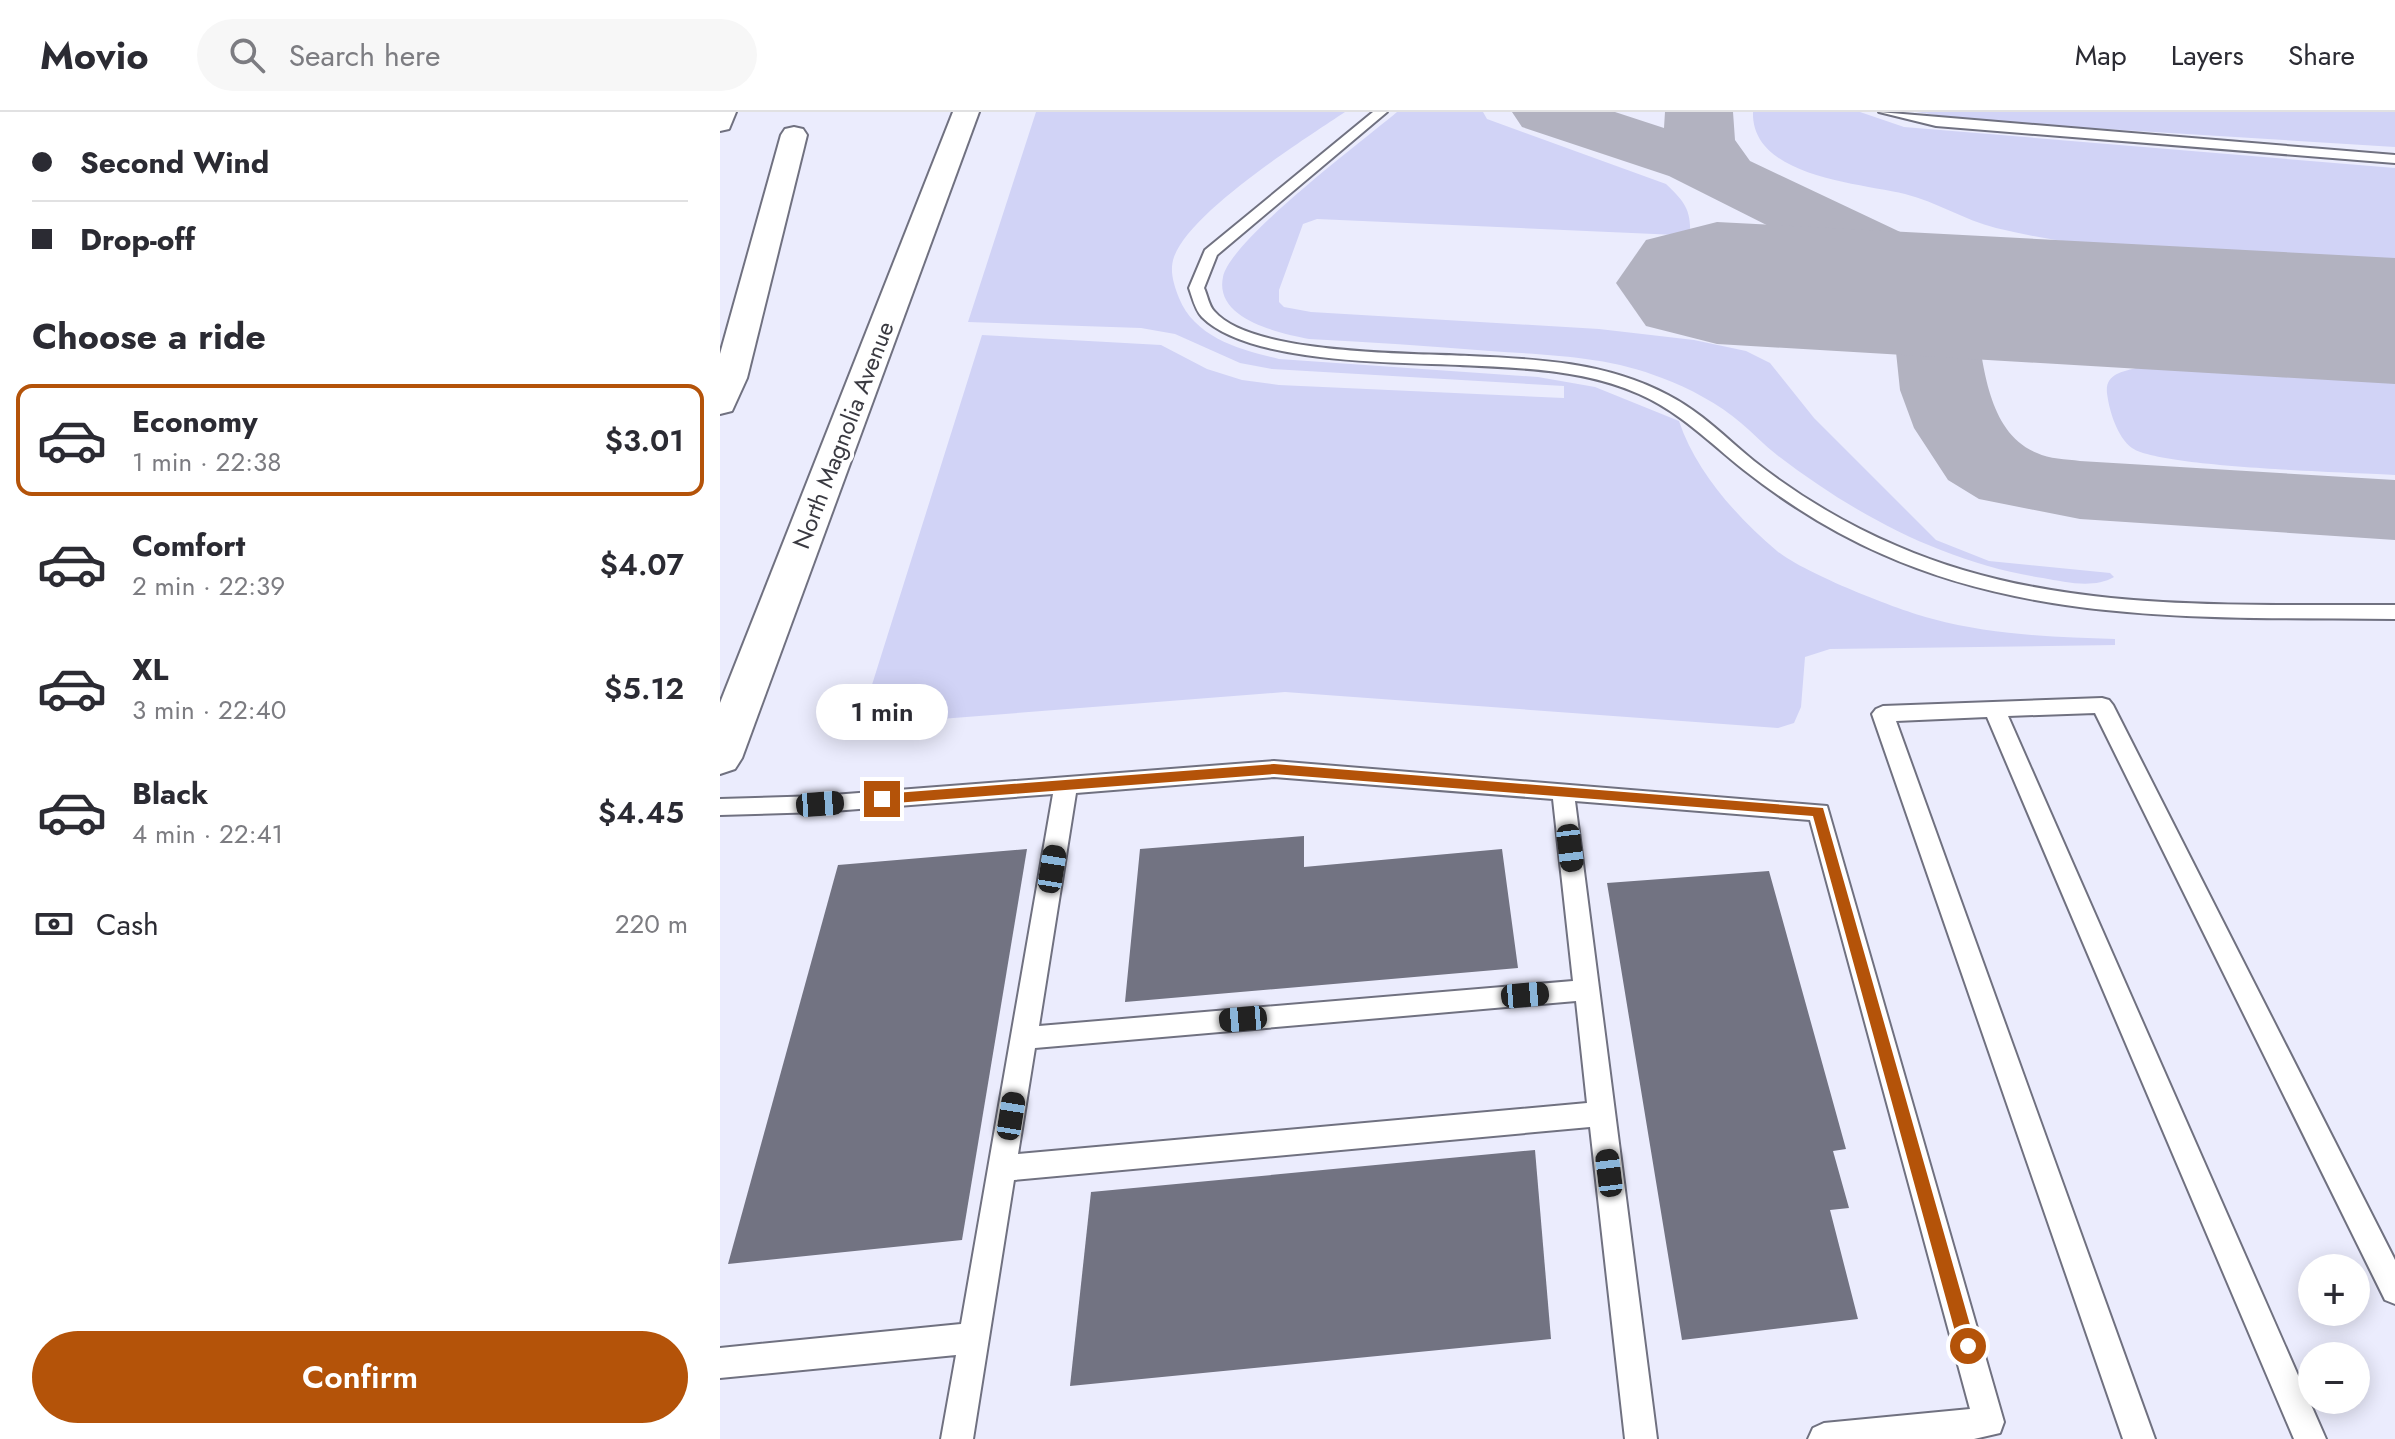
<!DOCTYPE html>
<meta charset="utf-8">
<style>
:root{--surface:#fff;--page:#f7f7f7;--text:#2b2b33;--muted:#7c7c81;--line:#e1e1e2;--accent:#b45309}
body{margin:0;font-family:Jost,sans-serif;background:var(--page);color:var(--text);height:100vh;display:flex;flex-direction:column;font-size:30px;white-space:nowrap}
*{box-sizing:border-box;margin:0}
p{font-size:26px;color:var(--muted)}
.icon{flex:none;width:44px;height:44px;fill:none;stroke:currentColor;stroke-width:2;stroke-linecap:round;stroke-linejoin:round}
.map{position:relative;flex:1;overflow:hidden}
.drawer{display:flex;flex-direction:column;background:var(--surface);width:720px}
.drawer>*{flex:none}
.banner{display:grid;align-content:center;height:176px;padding:0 32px;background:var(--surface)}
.buttons{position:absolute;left:1578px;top:1142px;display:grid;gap:16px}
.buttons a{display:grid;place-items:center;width:72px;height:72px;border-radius:50%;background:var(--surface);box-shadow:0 4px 20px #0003;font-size:40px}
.end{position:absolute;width:36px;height:36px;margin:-18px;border:10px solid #b45309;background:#fff;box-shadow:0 0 0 4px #fff}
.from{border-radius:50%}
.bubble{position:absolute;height:56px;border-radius:28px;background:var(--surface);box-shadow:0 4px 20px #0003;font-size:26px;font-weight:600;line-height:56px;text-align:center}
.car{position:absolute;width:24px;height:48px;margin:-24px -12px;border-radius:10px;box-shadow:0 0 6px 2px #0007;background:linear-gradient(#222 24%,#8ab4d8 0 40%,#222 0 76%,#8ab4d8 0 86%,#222 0)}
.banner b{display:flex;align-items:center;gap:28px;height:76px;font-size:30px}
.banner b+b{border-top:2px solid var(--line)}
.banner i{width:20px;height:20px;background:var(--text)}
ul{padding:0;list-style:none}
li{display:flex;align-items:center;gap:24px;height:112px;margin:0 16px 12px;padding:0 16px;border:4px solid transparent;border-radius:16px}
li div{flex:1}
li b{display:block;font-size:30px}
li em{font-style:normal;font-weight:600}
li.on{border-color:var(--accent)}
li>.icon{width:72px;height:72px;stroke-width:1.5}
h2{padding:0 32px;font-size:36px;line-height:96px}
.pay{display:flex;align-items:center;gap:20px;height:88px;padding:0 32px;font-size:30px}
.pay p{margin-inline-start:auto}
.action{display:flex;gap:16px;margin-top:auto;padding:16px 32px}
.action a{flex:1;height:92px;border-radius:48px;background:var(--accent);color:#fff;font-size:32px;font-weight:600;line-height:92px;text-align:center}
header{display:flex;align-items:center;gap:48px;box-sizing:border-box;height:112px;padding:0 40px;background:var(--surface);border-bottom:2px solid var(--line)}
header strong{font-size:38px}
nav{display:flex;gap:44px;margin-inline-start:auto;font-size:28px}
.search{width:560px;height:72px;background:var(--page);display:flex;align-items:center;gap:20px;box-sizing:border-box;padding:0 28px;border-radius:44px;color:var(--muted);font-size:30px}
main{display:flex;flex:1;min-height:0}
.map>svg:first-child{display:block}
</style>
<header>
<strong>Movio</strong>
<div class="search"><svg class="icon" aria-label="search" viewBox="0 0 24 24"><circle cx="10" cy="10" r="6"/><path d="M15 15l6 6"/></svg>Search here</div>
<nav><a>Map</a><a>Layers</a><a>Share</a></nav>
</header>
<main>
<section class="drawer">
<div class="banner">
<b><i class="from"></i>Second Wind</b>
<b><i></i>Drop-off</b>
</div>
<h2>Choose a ride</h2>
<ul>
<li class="on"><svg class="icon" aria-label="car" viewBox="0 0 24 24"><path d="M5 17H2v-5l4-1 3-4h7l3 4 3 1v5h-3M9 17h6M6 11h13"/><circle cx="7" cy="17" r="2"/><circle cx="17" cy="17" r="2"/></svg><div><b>Economy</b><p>1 min · 22:38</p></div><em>$3.01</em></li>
<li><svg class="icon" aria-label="car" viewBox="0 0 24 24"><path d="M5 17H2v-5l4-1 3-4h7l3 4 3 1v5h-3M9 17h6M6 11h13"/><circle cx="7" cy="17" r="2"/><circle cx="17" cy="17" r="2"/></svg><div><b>Comfort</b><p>2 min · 22:39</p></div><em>$4.07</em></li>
<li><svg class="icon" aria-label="car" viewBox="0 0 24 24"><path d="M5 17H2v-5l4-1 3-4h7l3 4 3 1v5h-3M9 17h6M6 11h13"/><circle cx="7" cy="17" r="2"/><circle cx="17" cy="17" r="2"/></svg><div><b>XL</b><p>3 min · 22:40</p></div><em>$5.12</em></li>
<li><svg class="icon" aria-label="car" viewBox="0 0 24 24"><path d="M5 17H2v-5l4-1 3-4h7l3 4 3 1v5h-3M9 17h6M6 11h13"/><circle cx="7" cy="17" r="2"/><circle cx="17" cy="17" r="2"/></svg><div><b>Black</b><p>4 min · 22:41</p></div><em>$4.45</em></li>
</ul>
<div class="pay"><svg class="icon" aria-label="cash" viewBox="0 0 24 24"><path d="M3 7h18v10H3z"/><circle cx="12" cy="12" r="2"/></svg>Cash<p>220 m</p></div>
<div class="action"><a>Confirm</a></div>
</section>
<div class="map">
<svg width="1675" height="1327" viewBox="0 0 1675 1327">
<rect width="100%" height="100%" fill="#ebecfd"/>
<!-- green -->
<g fill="#d1d3f6">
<path d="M316,0H625C583,28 471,99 454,145C449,159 454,173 459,186C475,226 521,238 559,247L818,265L875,275L959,309C976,360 1016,404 1057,439C1084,461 1177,498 1213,507C1272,523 1334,525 1395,527V533L1110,537L1085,545L1081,595L1074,611L1058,616L565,580L169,611L151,605L145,595L262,223L441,233L487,257L522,268L559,273L844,286V274L552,257L520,251L455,222L421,216L248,210Z"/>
<path d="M677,0H763L767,7L946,72C963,88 971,97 970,120L957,123L597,107L583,112L559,178V190L564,195L591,200L879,217L974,228L1026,239L1050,251L1094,306L1216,428L1269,449L1390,461L1394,465C1373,477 1346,470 1323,466C1225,451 1135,403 1057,343C1044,333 1033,321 1021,311C999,292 969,276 942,266C888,244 828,243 770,239C709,234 649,230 589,227C559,221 494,207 503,165C510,128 644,28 677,0Z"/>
<path d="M1033,0H1140L1184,15L1675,56V153C1543,146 1405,147 1276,116C1244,108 1217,90 1185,82C1139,71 1031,65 1033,0Z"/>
<polygon points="1196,0 1675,0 1675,35 1257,9"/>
<path d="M1416,256L1675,269V363C1629,360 1441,356 1412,336C1397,325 1389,298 1387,281C1385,262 1402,260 1416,256Z"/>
</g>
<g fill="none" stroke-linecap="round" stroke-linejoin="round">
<!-- taxiway -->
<path fill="#b2b2c0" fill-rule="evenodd" d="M792,0H895L944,16L945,0H1013L1015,28L1030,49L1284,169L1296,186L1284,203L1256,210C1264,255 1268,321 1317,341C1329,347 1346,347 1360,349L1675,368V428L1360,407L1259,387L1228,368L1194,316L1180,278L1170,183L1174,177L949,64L802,15Z"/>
<!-- runway -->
<polygon fill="#b2b2c0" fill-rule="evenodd" points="997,110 1675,146 1675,272 997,232 926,214 896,171 926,128"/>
</g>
<!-- building -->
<g fill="#727382">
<polygon points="584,724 584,755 782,737 798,856 405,890 420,737"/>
<polygon points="307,737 242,1128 8,1152 118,753"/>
<polygon points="1049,759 1126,1037 1113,1039 1129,1096 1110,1098 1138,1207 962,1228 887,771"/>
<polygon points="815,1038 831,1227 350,1274 371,1080"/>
</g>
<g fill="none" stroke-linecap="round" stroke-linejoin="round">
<defs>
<g id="lane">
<path d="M653,0H667L497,143L484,176C487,182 489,194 494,199C531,243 692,241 749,244C817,247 886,250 948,283C981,300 1006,326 1034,349C1077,383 1127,413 1177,434C1333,502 1508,492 1675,493V507C1503,505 1323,514 1162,442C1114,421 1066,391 1024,358C989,330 960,300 919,282C863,257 801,256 740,253C675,250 529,252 482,205C475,198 472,184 469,176L485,138Z"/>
<polygon points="1159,0 1675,43 1675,51 1216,14"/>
<polygon points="1382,586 1389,588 1393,593 1675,1148 1675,1192 1665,1188 1375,601 1288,604 1606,1327 1574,1327 1267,605 1176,609 1435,1327 1403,1327 1152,602 1156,597 1163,594"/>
<path d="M554,649L1107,694L1284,1310L1280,1321L1254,1327H1088L1093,1316L1104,1311L1250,1297L1090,708L855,689L937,1327H905L870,1015L294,1068L253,1327H221L236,1243L0,1266V1236L241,1212L333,682L100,700L0,703V687L100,684ZM554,665L833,687L853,869L319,914L356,681ZM856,889L867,991L298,1042L315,936Z"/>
</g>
<polygon id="primary" points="233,0 259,0 22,646 15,657 0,662 0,591"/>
<g id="highway">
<polygon points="0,0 16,0 9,17 0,19"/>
<polygon points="74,15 83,17 87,23 27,266 12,299 0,302 0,242 61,23 65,17"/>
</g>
</defs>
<!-- lane casing -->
<use href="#lane" stroke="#707180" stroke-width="4"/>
<!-- primary casing -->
<use href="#primary" stroke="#707180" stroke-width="4"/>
<!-- highway casing -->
<use href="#highway" stroke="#707180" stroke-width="4"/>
<!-- lane -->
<use href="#lane" fill="#fff" fill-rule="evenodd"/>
<!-- primary -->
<use href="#primary" fill="#fff" fill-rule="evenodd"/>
<!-- highway -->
<use href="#highway" fill="#fff" fill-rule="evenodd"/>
</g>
<!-- route -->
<polygon fill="#b45309" points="554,652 1103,696 1256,1234 1254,1240 1248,1242 1241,1240 1239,1234 1093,704 554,662 162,692 155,687 162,682"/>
<g text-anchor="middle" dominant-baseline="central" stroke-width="8" stroke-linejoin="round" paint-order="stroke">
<!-- far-street labels -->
<g font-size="24" fill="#3a3a41" stroke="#fff">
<text transform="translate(123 323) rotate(-69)">North Magnolia Avenue</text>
</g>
</g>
</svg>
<div class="buttons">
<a>+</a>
<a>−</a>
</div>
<i class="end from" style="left:1248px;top:1234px"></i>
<i class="end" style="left:162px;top:687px"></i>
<div class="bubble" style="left:96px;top:572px;width:132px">1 min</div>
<i class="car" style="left:100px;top:692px;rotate:86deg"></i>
<i class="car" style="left:850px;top:736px;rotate:173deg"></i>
<i class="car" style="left:332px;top:757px;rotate:9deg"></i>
<i class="car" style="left:805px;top:883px;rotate:85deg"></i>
<i class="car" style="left:523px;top:907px;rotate:265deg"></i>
<i class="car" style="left:291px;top:1004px;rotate:9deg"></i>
<i class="car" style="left:889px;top:1061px;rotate:353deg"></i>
</div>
</main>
